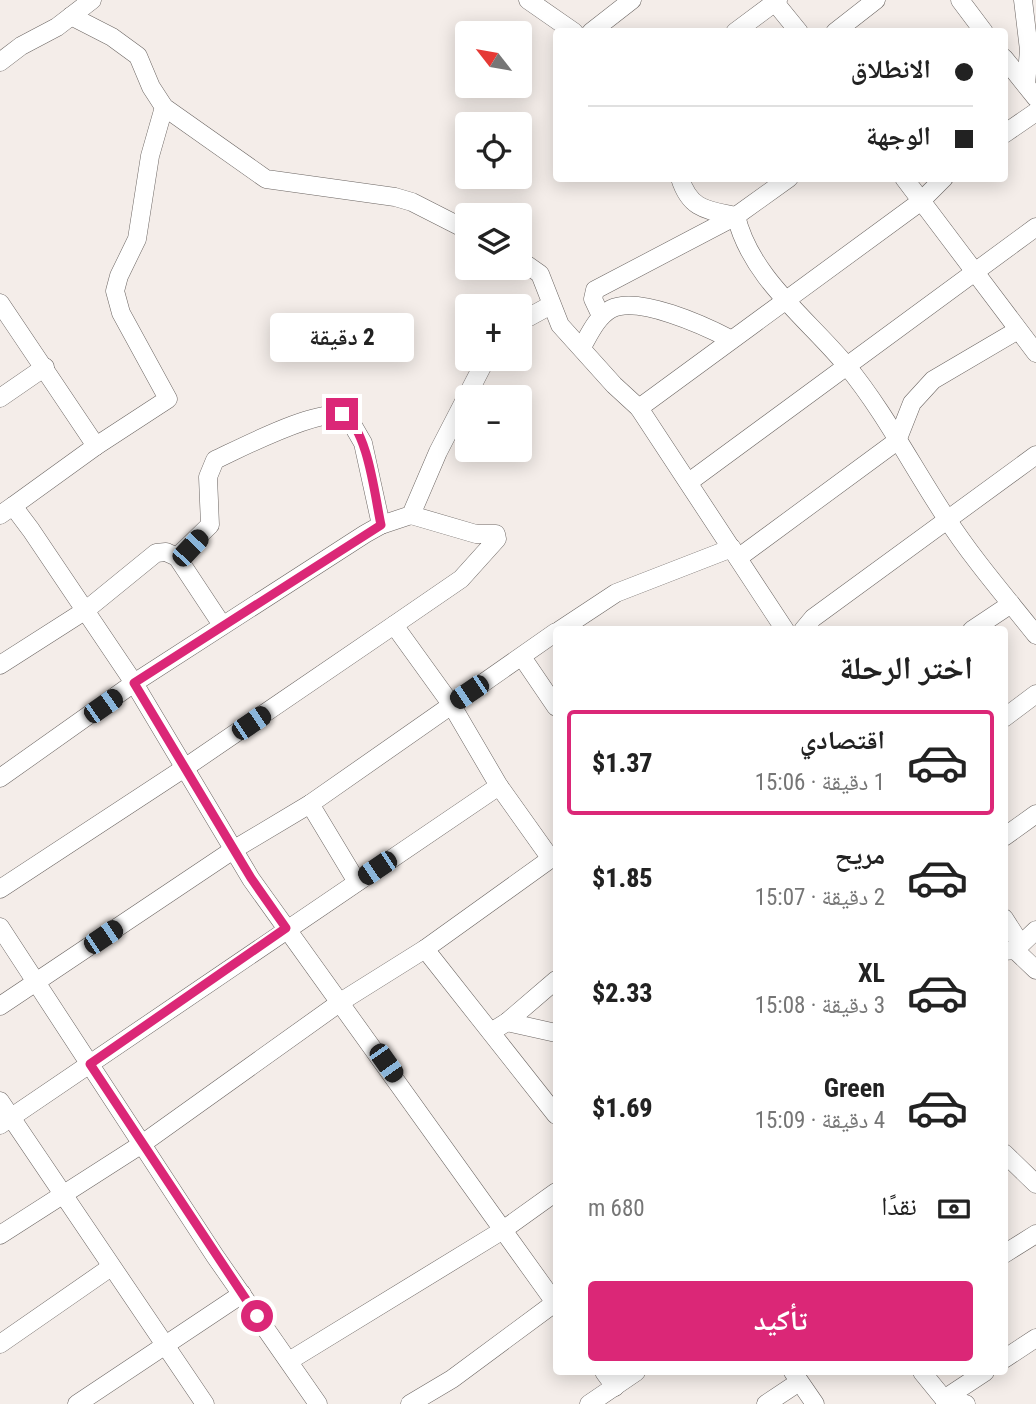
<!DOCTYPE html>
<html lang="ar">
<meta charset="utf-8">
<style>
:root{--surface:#fff;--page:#f2f2f2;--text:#222;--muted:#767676;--line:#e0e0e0;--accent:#db2777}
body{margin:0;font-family:"Roboto Condensed","Noto Naskh Arabic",sans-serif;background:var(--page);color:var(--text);direction:rtl;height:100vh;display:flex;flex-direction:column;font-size:26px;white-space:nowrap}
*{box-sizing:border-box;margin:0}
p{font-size:23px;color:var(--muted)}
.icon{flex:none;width:38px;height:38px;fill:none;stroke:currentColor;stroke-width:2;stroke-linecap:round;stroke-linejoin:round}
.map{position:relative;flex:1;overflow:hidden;direction:ltr}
.side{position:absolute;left:553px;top:626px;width:455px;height:749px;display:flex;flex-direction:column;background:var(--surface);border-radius:7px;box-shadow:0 4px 18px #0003;direction:rtl}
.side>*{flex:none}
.banner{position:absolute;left:553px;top:28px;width:455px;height:154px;border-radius:7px;box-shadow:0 4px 18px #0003;direction:rtl;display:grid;align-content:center;height:154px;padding:0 35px;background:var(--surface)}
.needle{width:46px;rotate:301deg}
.buttons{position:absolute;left:455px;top:21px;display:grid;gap:14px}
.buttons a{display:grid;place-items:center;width:77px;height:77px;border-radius:7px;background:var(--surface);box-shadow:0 4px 18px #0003;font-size:35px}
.end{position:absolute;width:32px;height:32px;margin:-16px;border:9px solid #db2777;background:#fff;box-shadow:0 0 0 4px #fff}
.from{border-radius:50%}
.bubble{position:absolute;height:49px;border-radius:7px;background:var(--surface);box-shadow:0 4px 18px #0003;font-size:23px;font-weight:800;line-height:49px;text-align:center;direction:rtl}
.car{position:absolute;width:21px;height:42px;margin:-21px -10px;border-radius:9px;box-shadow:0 0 5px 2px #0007;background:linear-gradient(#222 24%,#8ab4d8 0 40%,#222 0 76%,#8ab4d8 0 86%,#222 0)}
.banner b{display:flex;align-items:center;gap:24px;height:66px;font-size:26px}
.banner b+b{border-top:2px solid var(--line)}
.banner i{width:18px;height:18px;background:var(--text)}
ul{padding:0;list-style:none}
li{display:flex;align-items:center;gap:21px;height:105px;margin:0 14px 10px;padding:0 21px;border:4px solid transparent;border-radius:7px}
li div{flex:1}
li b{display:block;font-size:26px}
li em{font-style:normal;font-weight:800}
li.selected{border-color:var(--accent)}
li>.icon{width:63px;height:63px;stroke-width:1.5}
h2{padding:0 35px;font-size:32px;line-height:84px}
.pay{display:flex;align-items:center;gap:18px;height:77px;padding:0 35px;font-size:26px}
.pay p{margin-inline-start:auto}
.cta{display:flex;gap:14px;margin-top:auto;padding:14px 35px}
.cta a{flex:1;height:80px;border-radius:7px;background:var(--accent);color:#fff;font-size:28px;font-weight:800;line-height:80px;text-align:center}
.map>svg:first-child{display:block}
</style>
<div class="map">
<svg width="1036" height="1404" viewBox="0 0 1036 1404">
<rect width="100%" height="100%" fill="#f4ede9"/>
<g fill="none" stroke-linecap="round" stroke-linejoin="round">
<defs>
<g id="minor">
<polyline points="528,0 574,32"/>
<polyline points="773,0 799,32"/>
<polyline points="960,0 984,32"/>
<polyline points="1023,0 1029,50 1026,85"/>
<polyline points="71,16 112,37 138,56 151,87 164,107 266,179 395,197 412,202 467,230"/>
<polyline points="591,32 632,0"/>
<polyline points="735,32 778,0"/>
<polyline points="835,32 876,0"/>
<polyline points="1004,58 1036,98"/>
<polyline points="0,62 21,46 57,27 92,0"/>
<polyline points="1004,134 1036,112"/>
<path d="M680,178C690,210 707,210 736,216C751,278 807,318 846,365C884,411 912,466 945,516C972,558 1005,596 1036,635"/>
<polyline points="904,178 1036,353"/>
<polyline points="520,260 540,274 560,325 614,385 639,408"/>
<polyline points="0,303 96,446"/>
<polyline points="601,316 593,299 595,290 736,216 789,178"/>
<polyline points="520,322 551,305"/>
<path d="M582,347C590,333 597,317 611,309C638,295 705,326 730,339"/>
<polyline points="0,398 45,367"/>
<polyline points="689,482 1036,227"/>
<polyline points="13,506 96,446 168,399 121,313 115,291 119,276 137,239 150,156 164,107"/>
<polyline points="0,515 13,506 31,530 134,683 251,879 556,1304"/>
<path d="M177,557L210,525L208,477L215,460C241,448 324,404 348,417L363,443L381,525"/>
<polyline points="738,558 897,441 912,403 933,380 1018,330"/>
<polyline points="394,625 461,579 497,539 496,534 476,534 411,515"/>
<polyline points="560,630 616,593 732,548"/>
<polyline points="785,630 639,408 920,202 944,178"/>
<polyline points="803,630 813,618 1036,455"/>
<polyline points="972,630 1011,604"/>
<polyline points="522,657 556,707"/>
<polyline points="0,665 86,610 156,553 166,552 177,557 222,625"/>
<polyline points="1004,718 1036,694"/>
<polyline points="0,778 134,683 365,534 381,525 411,515 438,452 486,359"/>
<polyline points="310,804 357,882"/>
<polyline points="1004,837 1036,814"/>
<polyline points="0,889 186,767 394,625 451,704 499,786 551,859"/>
<polyline points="1004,918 1020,943"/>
<polyline points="0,927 215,1256 318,1404"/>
<polyline points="425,949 556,1115"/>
<polyline points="1015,950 1036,970"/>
<polyline points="1004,951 1015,950 1036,930"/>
<polyline points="0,1006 233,850 310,804 556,632"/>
<polyline points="507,1022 556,1033"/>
<polyline points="491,1032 507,1022 556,980"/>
<polyline points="0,1101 205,1404"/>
<polyline points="0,1125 499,786"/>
<polyline points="1004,1153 1036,1184"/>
<polyline points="0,1235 142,1144 342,1001 425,949 556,855"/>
<polyline points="1004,1254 1036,1234"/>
<polyline points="0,1344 111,1267"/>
<polyline points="1004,1359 1036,1338"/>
<polyline points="289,1361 503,1230 556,1192"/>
<polyline points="604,1372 615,1387"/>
<polyline points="793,1372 815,1404"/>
<polyline points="922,1372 944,1399 966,1404"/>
<polyline points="944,1399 985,1372"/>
<polyline points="77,1404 242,1294"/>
<polyline points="410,1404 452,1379 556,1302"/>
<polyline points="589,1404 636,1372"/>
<polyline points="766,1404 799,1382"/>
</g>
</defs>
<!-- minor casing -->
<use href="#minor" stroke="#6b6562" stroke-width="19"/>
<!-- minor -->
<use href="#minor" stroke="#fff" stroke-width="18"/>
</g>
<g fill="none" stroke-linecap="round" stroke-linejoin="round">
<!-- route -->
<path stroke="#db2777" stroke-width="9" d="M257,1316L90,1064L286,928L251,878L134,683L381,525C375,498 368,427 342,414"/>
</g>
</svg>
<div class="buttons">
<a><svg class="needle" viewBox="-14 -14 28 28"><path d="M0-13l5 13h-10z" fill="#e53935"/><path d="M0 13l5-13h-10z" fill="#767676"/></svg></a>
<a><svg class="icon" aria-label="locate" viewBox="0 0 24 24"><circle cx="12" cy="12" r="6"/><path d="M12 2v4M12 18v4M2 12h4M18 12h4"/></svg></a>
<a><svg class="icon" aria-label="layers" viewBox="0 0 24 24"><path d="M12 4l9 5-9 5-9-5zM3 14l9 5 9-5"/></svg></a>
<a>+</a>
<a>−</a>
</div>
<i class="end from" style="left:257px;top:1316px"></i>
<i class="end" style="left:342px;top:414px"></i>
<div class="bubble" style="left:270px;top:313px;width:144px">2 دقيقة</div>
<i class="car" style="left:190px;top:548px;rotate:43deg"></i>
<i class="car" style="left:469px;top:692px;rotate:236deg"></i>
<i class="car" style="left:103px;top:706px;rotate:55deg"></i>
<i class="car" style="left:251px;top:723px;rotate:56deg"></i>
<i class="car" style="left:377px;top:868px;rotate:236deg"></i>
<i class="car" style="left:103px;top:937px;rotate:56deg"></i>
<i class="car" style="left:386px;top:1063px;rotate:145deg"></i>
<div class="banner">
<b><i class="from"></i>الانطلاق</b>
<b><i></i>الوجهة</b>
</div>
<section class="side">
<h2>اختر الرحلة</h2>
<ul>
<li class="selected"><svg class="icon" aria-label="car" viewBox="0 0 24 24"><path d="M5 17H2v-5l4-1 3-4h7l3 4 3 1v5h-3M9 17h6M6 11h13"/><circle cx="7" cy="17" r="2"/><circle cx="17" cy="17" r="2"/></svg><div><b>اقتصادي</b><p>1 دقيقة · 15:06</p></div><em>$1.37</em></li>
<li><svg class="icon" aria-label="car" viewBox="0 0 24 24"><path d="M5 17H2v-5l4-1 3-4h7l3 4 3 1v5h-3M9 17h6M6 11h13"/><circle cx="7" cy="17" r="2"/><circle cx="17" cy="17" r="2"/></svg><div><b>مريح</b><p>2 دقيقة · 15:07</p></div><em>$1.85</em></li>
<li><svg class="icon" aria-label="car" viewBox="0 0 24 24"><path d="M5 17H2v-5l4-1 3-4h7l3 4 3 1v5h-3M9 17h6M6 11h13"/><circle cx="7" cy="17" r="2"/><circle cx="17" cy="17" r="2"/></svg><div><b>XL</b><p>3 دقيقة · 15:08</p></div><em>$2.33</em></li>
<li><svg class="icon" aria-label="car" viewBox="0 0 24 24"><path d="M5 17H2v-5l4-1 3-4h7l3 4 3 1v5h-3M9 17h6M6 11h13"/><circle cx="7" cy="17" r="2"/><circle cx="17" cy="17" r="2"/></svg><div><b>Green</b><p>4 دقيقة · 15:09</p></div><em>$1.69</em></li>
</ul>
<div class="pay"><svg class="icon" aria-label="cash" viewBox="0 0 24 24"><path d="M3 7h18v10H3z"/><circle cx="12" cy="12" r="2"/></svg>نقدًا<p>680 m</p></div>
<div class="cta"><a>تأكيد</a></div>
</section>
</div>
